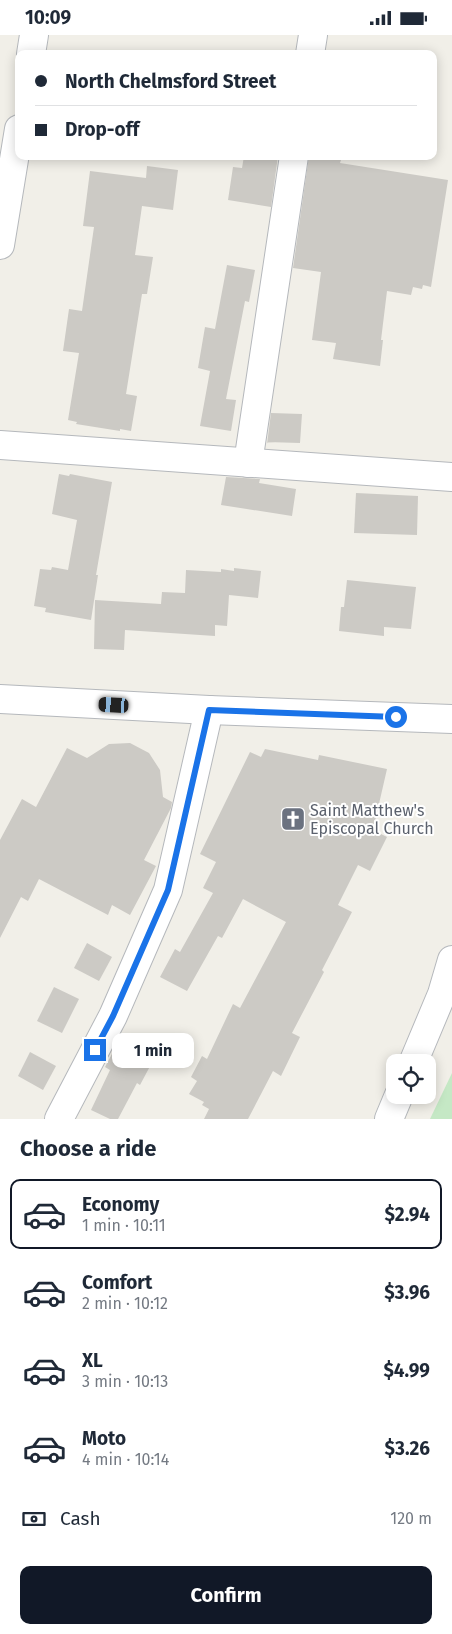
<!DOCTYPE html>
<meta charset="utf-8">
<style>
:root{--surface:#fff;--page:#f6f6f7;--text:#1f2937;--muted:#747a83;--line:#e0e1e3;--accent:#111827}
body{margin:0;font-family:"Fira Sans",sans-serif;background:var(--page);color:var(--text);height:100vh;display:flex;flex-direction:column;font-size:19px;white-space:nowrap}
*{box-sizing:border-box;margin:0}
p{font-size:16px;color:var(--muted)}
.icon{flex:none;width:28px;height:28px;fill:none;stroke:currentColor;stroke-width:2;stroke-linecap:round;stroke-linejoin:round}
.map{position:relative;height:1084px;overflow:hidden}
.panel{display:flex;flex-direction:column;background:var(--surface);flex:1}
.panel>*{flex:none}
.top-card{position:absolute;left:15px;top:15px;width:422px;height:110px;border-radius:10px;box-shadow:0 2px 12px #0003;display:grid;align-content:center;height:110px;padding:0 20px;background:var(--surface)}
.tools{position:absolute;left:386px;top:1019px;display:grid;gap:10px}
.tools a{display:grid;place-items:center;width:50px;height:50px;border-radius:10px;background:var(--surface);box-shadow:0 2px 12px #0003;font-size:25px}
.end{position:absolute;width:22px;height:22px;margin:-11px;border:6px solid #1a73e8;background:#fff;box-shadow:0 0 0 2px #fff}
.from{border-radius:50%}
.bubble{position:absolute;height:35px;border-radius:10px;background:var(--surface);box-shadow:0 2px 12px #0003;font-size:16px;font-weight:700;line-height:35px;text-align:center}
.car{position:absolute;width:15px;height:30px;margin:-15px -8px;border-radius:6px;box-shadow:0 0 4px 1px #0007;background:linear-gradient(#222 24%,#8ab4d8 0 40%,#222 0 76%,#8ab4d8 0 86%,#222 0)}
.top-card b{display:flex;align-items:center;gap:18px;height:48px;font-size:19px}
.top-card b+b{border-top:1px solid var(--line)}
.top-card i{width:12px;height:12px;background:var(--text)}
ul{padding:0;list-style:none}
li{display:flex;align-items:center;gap:15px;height:70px;margin:0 10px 8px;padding:0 10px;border:2px solid transparent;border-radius:10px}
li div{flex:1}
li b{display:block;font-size:19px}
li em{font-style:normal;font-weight:700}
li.current{border-color:var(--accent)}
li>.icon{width:45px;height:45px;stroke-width:1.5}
h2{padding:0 20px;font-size:22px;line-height:60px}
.pay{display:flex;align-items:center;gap:12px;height:55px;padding:0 20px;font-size:19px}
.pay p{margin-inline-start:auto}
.action{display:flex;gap:10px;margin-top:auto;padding:10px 20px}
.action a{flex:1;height:58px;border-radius:10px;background:var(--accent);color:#fff;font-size:20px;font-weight:700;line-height:58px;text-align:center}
.status{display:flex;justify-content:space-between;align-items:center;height:35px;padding:0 25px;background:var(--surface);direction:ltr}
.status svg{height:14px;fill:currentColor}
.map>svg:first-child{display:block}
</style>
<div class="status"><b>10:09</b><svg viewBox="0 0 49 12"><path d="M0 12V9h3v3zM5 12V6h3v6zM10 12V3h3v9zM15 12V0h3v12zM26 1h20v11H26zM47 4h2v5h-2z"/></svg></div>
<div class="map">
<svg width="452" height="1084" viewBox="0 0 452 1084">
<rect width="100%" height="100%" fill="#f1efe8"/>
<!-- green -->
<polygon fill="#c5e8c5" points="452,1038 452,1084 430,1084"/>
<!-- building -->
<g fill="#cccac5">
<polygon points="244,121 278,121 271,172 228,165 233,132 242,133"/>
<polygon points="309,121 341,125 340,128 448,145 431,252 423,250 422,254 413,252 411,260 387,256 381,305 383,305 380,331 333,324 336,308 312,305 321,237 293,233"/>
<polygon points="147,131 178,135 173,175 142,171 135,220 153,222 147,259 142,259 126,359 137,361 131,396 120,394 120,396 76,389 77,387 68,385 79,318 63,316 69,274 82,276 94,192 83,191 90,136 146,143"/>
<polygon points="227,230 255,235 249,267 245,266 226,364 236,365 231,396 200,391 210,336 198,333 205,292 215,294"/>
<polygon points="271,378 302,379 300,408 267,407 267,409"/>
<polygon points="59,439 69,441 70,439 112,447 96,540 98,540 91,585 45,577 46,573 34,571 40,534 51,535 52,532 68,535 77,485 52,479"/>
<polygon points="226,442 260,444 259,448 296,454 292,481 221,470"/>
<polygon points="356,458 418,461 417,500 354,498"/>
<polygon points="234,533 261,536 258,563 229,560 227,591 215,590 215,601 125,595 124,615 94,614 95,565 161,569 162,557 185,558 186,535 221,537 221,534 234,536"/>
<polygon points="347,545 416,552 411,594 384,592 384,601 339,596 341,572 344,572"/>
<polygon points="130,708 149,718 160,735 163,762 172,767 171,773 144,825 156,831 130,880 112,870 108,880 39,844 28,866 21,862 0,903 0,805 22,764 36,772 67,713 87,723 109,709"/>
<polygon points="265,714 318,725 319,720 387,734 373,795 387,802 370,836 358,830 338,870 352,877 322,935 324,937 292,998 300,1002 281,1041 273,1036 248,1084 204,1084 209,1074 202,1070 204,1067 189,1059 197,1046 191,1042 202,1021 207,1024 233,969 240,973 286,887 243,864 222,903 218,901 187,956 160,942 175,914 180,917 213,858 203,853 216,827 200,819 250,717 261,722"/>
<polygon points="87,908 112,922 99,946 74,933"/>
<polygon points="54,952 79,964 62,998 37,986"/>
<polygon points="121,1002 156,1020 140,1050 137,1048 118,1084 110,1084 91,1075 110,1035 105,1032"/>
<polygon points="30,1017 56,1031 43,1055 18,1041"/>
</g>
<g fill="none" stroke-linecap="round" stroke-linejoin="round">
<defs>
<g id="minor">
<polyline points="31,19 34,0"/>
<polyline points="310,19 313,0"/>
<polyline points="0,210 19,94"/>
<polyline points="0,410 452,442"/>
<polyline points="248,428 294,121"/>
<polyline points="0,664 209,675 452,684"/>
<polyline points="413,1028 442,959 452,925"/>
<polyline points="59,1084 113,981 168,855 209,675"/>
<polyline points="389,1084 399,1060"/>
</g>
</defs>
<!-- minor casing -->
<use href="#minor" stroke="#b5b8bc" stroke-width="30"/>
<!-- minor -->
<use href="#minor" stroke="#fff" stroke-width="28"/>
</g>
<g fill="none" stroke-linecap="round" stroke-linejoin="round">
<!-- route -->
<polyline stroke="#1a73e8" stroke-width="6" points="95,1015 113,981 168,855 209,675 396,682"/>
</g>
<!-- icons -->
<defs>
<symbol id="church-square" viewBox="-11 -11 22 22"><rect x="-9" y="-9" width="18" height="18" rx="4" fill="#6b7280" stroke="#fff"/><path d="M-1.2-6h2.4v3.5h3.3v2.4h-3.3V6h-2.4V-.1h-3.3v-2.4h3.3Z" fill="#fff"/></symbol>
</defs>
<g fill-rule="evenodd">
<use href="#church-square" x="279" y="770" width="28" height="28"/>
</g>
<g text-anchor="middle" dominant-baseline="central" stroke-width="4" stroke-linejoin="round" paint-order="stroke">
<!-- worship labels -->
<g font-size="16" fill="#5b616d" stroke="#fff" text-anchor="start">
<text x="310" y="775">Saint Matthew's<tspan x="310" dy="18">Episcopal Church</tspan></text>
</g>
</g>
</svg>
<div class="tools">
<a><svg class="icon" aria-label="locate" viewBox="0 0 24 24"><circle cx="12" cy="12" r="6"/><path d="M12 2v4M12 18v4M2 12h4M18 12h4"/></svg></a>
</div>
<i class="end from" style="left:396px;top:682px"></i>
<i class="end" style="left:95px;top:1015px"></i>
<div class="bubble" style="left:112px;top:998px;width:82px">1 min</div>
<i class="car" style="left:114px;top:670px;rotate:273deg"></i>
<div class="top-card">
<b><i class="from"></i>North Chelmsford Street</b>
<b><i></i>Drop-off</b>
</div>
</div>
<section class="panel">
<h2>Choose a ride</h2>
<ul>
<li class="current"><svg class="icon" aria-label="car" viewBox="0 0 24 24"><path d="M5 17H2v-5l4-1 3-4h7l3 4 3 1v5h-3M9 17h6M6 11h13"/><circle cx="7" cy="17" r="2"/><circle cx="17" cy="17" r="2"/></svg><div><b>Economy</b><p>1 min · 10:11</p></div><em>$2.94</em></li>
<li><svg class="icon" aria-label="car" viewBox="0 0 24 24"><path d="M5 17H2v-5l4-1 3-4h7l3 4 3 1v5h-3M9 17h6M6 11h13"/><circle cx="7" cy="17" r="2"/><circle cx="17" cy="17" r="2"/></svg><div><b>Comfort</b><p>2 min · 10:12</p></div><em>$3.96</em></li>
<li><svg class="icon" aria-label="car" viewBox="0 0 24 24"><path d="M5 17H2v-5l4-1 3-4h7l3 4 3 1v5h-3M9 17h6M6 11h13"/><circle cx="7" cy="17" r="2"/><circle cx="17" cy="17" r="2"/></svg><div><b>XL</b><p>3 min · 10:13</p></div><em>$4.99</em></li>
<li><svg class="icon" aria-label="car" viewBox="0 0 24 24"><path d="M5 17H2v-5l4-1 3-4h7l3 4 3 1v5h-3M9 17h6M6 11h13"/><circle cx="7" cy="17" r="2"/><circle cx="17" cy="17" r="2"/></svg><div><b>Moto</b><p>4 min · 10:14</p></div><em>$3.26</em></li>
</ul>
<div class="pay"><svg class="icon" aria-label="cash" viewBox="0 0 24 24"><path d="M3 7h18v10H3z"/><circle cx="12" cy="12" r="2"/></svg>Cash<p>120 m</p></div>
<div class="action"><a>Confirm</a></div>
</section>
